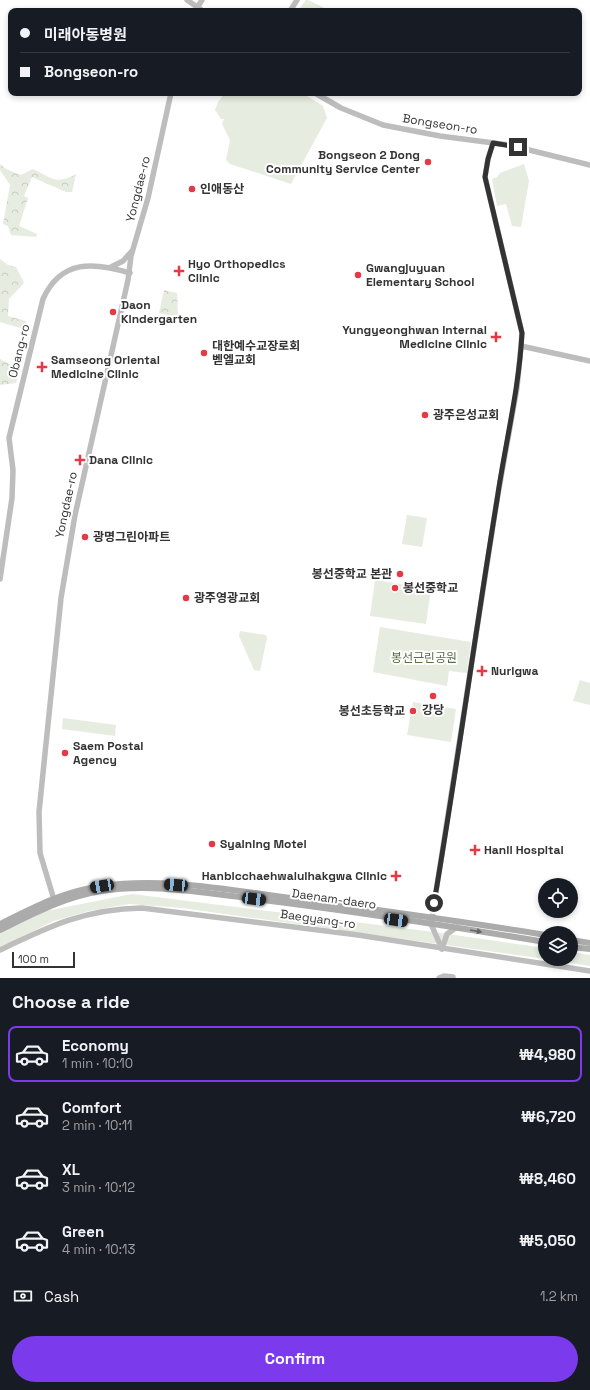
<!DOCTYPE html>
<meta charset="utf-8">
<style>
:root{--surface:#171b24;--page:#242831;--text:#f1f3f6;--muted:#9ea1a6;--line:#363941;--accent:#7c3aed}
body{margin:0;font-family:"Space Grotesk","Noto Sans KR",sans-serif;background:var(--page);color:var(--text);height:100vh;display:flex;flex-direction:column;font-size:15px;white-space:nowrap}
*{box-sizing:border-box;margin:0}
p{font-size:13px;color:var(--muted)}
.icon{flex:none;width:22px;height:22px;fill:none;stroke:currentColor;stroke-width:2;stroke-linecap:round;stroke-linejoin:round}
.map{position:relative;height:978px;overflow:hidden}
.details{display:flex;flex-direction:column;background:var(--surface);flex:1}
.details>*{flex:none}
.hud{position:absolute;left:8px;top:8px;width:574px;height:88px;border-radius:8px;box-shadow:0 2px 6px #0003;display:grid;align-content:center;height:88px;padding:0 12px;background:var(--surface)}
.buttons{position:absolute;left:538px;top:878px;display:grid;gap:8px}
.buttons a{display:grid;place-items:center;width:40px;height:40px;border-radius:50%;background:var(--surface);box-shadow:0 2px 6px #0003;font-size:20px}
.scale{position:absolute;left:12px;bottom:10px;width:63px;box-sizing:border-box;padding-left:4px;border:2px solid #333;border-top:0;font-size:11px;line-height:14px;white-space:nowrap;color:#333;-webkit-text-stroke:3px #fff;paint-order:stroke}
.end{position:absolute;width:18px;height:18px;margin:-9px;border:5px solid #333;background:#fff;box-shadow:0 0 0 2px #fff}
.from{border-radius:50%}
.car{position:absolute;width:12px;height:24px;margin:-12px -6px;border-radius:5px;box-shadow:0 0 3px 1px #0007;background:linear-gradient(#222 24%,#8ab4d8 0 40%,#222 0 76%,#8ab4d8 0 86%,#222 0)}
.hud b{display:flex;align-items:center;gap:14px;height:38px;font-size:15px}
.hud b+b{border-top:1px solid var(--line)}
.hud i{width:10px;height:10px;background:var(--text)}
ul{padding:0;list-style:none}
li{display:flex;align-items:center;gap:12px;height:56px;margin:0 8px 6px;padding:0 4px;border:2px solid transparent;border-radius:8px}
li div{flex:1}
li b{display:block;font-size:15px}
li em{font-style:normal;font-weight:600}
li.current{border-color:var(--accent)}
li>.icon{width:36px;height:36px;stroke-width:1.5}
h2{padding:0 12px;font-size:18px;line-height:48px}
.pay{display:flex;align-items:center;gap:10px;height:44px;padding:0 12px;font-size:15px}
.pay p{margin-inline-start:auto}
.primary-button{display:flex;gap:8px;margin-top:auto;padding:8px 12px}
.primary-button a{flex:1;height:46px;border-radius:24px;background:var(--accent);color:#fff;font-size:16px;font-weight:600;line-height:46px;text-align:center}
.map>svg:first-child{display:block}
</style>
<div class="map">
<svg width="590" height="978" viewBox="0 0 590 978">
<defs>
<pattern id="forest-crowns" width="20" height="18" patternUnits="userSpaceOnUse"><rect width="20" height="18" fill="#e6ecdf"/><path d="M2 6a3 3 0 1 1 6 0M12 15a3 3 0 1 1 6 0" fill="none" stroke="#c6cbc0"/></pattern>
</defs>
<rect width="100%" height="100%" fill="#fff"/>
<!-- forest -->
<g fill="url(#forest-crowns)">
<path d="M0,164L6,169L21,175L33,169C51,178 57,185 76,174L72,192H66L32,177L24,196L28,198L19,226L37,234L36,237L11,235L8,226L3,224L10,185L0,170Z"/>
<polygon points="0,259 8,265 16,267 24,283 9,299 8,316 26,321 24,329 0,322"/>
<polygon points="164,290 177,293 178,314 176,317 159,313"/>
<polygon points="0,359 20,369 16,383 0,385"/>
</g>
<!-- park -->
<g fill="#e6ecdf">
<polygon points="306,0 308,0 331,11 298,11"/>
<polygon points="225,93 302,93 323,106 327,118 291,184 230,164 226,160 230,140 222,124 224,119 221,119 215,110 218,102"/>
<polygon points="524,164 529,181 521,227 512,226 506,204 497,206 492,179 497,177 500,173"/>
<polygon points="407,515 427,518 422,547 402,544"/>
<polygon points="375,580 431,589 426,624 370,616"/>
<polygon points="380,627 471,642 467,673 449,671 447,686 373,672"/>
<polygon points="240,631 266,635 267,638 260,671 254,670 239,636"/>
<polygon points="580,680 590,683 590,705 573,701"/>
<polygon points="413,702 456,709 451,742 407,735"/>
<polygon points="371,703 406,709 404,718 370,712"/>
<polygon points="63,718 116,725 115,736 62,729"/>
<polygon points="132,894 434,932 545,948 545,959 182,908 129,904 89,911 54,921 0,947 0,933 46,911"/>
<polygon points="571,952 590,955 590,966 547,959 571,959"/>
</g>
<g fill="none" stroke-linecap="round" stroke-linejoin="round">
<!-- secondary -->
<g stroke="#bdbdbd" stroke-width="5.5">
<polyline points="187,0 203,11"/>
<polyline points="195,11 202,0"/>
<polyline points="290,11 297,0"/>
<polyline points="315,93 341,108 383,125 440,136 509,145 590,165"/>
<polyline points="111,267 123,261 131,252"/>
<polyline points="521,346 590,361"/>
<path d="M0,579L12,498L13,470L9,438L43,299C61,259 94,262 130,273"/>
<polyline points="55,903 40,853 39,812 61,598 75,515 128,280 131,256 148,198 171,93"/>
<polyline points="442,949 431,924 497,500 517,388 521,346 522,333 485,177 488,159 493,143"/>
<polyline points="442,949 447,934 457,927"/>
<path d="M0,950C50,926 85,909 142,908L358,935L590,971"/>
<polyline points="439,978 444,976 453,977"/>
</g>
<!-- primary -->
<g stroke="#ababab" stroke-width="6">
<path d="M0,924C35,907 62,892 101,886C164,877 229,890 291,898C376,910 461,921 545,935"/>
<path d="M0,930C33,914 64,897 101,891C152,883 204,893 255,899C352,911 449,926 545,942"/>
<polyline points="571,940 590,943"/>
<polyline points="571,947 590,949"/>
</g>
</g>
<!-- one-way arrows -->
<defs><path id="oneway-solid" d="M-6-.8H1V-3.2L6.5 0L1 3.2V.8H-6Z"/></defs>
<use fill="#636363" href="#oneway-solid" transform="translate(476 931) rotate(10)"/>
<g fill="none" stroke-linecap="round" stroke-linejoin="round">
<!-- route -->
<path stroke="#333" stroke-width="5" d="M434,903C457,769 475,634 497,500C505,444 519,390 522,333L485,177L488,159L493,143L518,147"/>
</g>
<!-- markers -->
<g fill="#e63946" stroke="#fff" stroke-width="1.5">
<circle cx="428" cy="162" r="4"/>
<circle cx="192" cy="189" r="4"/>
<path d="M177 265h4v4h4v4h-4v4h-4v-4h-4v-4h4z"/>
<circle cx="358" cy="275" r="4"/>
<circle cx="113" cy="312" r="4"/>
<path d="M494 331h4v4h4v4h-4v4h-4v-4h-4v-4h4z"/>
<circle cx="204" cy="353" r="4"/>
<path d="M40 361h4v4h4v4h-4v4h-4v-4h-4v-4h4z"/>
<circle cx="425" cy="415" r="4"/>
<path d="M78 454h4v4h4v4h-4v4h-4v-4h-4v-4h4z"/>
<circle cx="85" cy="537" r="4"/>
<circle cx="400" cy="574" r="4"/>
<circle cx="395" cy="588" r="4"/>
<circle cx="186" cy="598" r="4"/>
<path d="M480 665h4v4h4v4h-4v4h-4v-4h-4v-4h4z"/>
<circle cx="433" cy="696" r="4"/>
<circle cx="413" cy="711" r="4"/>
<circle cx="65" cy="753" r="4"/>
<circle cx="212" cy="844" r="4"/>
<path d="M473 844h4v4h4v4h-4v4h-4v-4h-4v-4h4z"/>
<path d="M394 870h4v4h4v4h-4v4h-4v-4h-4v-4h4z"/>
</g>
<g text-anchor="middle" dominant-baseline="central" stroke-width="4" stroke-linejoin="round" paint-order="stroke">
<!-- street labels -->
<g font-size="12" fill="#333" stroke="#fff">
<text transform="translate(440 124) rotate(9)">Bongseon-ro</text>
<text transform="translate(138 189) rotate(-76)">Yongdae-ro</text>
<text transform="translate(19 351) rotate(-76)">Obang-ro</text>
<text transform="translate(66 505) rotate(-78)">Yongdae-ro</text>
<text transform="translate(334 899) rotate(8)">Daenam-daero</text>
<text transform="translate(318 919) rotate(8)">Baegyang-ro</text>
</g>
<!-- poi labels -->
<g font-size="12" font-weight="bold" fill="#333" stroke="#fff" text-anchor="start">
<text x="420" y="155" text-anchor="end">Bongseon 2 Dong<tspan x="420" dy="14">Community Service Center</tspan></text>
<text x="200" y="189">인애동산</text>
<text x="188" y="264">Hyo Orthopedics<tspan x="188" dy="14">Clinic</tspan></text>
<text x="366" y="268">Gwangjuyuan<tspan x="366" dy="14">Elementary School</tspan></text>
<text x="121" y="305">Daon<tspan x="121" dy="14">Kindergarten</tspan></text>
<text x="487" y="330" text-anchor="end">Yungyeonghwan Internal<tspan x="487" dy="14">Medicine Clinic</tspan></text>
<text x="212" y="346">대한예수교장로회<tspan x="212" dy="14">벧엘교회</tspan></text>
<text x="51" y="360">Samseong Oriental<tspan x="51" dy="14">Medicine Clinic</tspan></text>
<text x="433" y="415">광주은성교회</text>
<text x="89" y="460">Dana Clinic</text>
<text x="93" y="537">광명그린아파트</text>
<text x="392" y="574" text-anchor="end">봉선중학교 본관</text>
<text x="403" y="588">봉선중학교</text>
<text x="194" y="598">광주영광교회</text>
<text x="491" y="671">Nurigwa</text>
<text x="433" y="710" text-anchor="middle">강당</text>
<text x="405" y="711" text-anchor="end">봉선초등학교</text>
<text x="73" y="746">Saem Postal<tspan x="73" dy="14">Agency</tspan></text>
<text x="220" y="844">Syaining Motel</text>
<text x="484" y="850">Hanil Hospital</text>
<text x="387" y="876" text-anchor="end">Hanbicchaehwaluihakgwa Clinic</text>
</g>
<!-- park labels -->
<g font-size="12" fill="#56703f" stroke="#fff">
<text x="424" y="658">봉선근린공원</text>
</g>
</g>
</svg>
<div class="buttons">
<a><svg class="icon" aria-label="locate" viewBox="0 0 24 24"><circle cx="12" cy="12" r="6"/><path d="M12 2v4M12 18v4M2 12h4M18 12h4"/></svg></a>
<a><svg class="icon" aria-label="layers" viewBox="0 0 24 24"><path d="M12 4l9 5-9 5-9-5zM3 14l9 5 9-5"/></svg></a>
</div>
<div class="scale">100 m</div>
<i class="end from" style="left:434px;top:903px"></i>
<i class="end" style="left:518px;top:147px"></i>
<i class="car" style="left:176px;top:885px;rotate:274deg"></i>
<i class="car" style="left:102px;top:886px;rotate:260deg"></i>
<i class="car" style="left:254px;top:899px;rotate:97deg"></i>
<i class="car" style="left:396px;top:920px;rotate:98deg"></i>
<div class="hud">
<b><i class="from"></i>미래아동병원</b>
<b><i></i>Bongseon-ro</b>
</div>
</div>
<section class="details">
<h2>Choose a ride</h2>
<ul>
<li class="current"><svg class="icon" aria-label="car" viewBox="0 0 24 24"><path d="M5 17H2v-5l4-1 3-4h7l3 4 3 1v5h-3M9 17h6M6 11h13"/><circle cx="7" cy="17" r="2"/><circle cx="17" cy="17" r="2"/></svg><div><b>Economy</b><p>1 min · 10:10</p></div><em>₩4,980</em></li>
<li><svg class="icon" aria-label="car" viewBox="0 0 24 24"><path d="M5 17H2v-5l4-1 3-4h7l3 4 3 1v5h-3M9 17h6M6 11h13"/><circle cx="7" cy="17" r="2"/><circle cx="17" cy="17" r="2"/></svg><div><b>Comfort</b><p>2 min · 10:11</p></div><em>₩6,720</em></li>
<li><svg class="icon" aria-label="car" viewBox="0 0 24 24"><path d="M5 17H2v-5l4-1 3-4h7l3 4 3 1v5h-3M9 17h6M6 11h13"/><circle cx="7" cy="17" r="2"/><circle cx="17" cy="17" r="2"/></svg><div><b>XL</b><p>3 min · 10:12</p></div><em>₩8,460</em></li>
<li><svg class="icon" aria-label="car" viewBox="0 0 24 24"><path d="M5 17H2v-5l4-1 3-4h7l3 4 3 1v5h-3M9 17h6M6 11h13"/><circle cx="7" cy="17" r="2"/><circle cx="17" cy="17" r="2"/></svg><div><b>Green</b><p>4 min · 10:13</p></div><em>₩5,050</em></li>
</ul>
<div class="pay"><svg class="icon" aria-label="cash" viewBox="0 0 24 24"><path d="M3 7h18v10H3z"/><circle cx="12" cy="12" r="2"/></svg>Cash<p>1.2 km</p></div>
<div class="primary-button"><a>Confirm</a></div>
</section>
